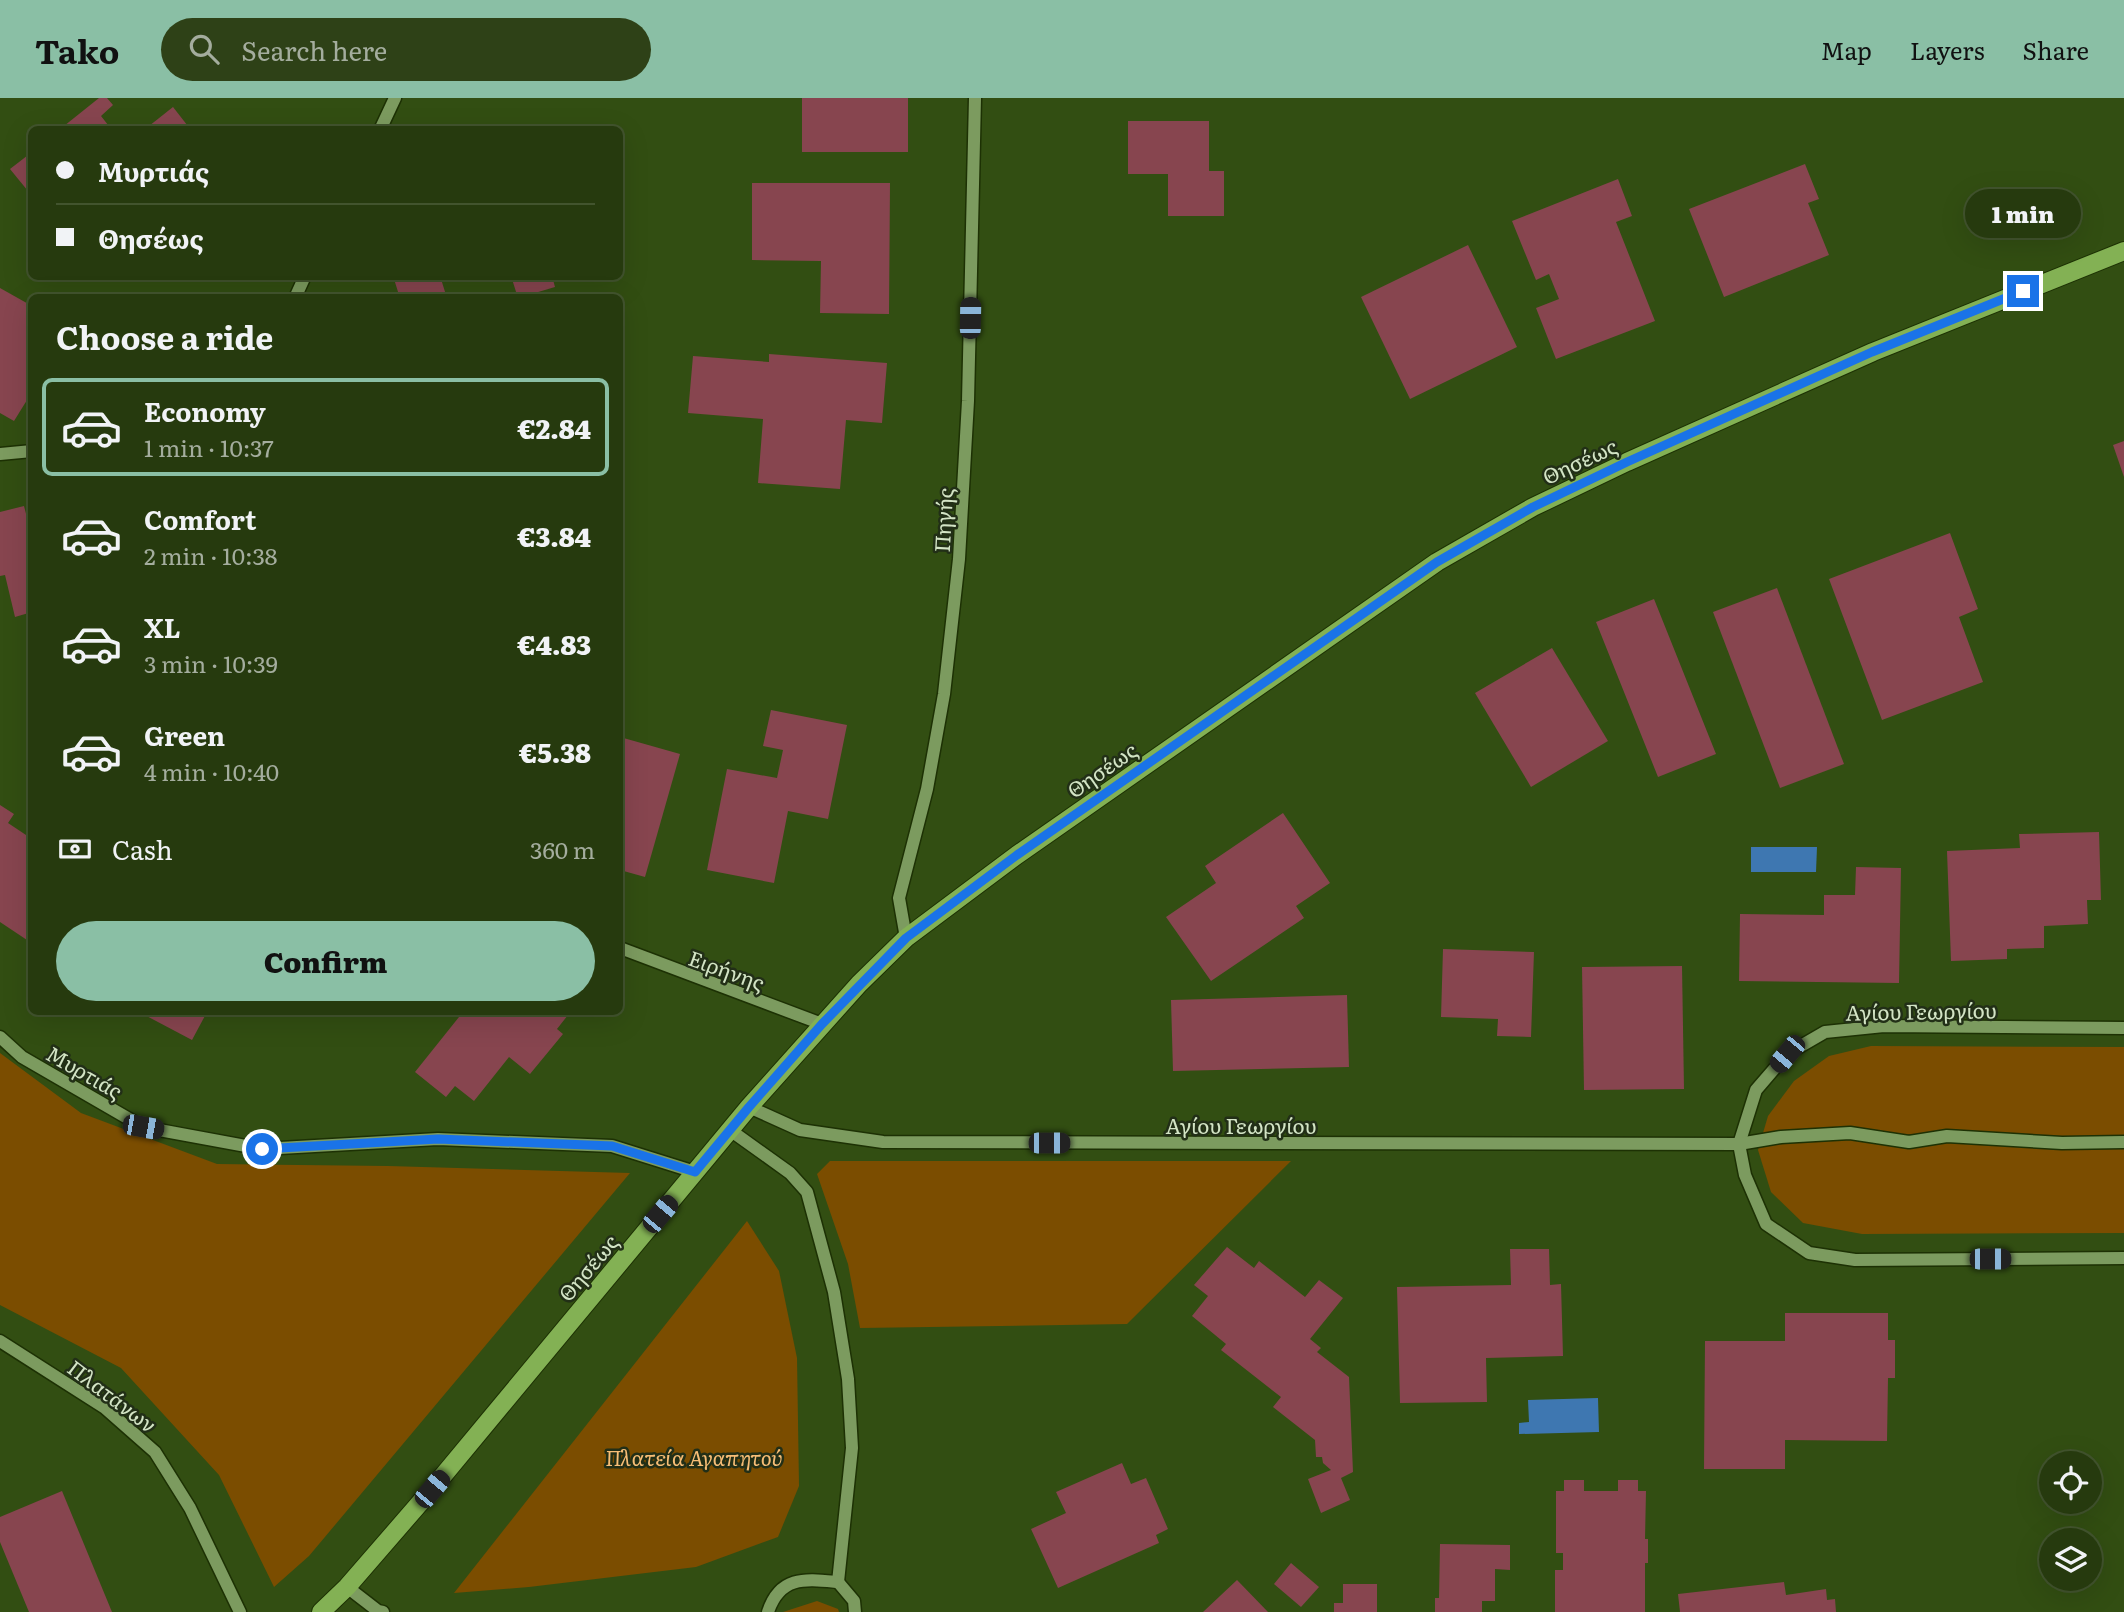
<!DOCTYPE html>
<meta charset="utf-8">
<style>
:root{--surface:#263a0e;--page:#2e4117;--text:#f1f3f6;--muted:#a4ad9e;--line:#42542e;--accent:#8abfa5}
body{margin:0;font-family:Literata,serif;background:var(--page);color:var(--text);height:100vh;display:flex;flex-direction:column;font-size:26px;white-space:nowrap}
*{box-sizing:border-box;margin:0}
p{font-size:23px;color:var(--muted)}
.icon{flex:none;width:38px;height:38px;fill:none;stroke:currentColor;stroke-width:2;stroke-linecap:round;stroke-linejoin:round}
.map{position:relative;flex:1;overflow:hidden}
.side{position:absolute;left:28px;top:196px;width:595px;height:721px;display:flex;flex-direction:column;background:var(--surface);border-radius:10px;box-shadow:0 7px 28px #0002,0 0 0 2px var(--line)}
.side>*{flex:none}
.top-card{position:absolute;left:28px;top:28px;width:595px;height:154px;border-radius:10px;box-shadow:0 7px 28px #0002,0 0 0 2px var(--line);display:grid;align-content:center;height:154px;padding:0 28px;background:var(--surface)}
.buttons{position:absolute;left:2039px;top:1353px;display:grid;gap:14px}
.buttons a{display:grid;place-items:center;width:63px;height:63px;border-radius:50%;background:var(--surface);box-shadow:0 7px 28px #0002,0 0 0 2px var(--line);font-size:35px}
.end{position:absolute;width:32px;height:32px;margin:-16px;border:9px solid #1a73e8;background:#fff;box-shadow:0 0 0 4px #fff}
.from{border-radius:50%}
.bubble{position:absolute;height:49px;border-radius:24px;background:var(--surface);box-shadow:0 7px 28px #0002,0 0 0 2px var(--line);font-size:23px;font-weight:800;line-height:49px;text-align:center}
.car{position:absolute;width:21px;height:42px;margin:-21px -10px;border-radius:9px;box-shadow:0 0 5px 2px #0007;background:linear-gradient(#222 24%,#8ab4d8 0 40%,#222 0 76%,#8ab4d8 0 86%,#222 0)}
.top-card b{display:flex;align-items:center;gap:24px;height:66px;font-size:26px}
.top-card b+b{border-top:2px solid var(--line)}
.top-card i{width:18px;height:18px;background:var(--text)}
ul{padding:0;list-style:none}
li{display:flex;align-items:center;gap:21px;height:98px;margin:0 14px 10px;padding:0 14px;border:4px solid transparent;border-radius:10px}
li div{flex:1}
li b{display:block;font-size:26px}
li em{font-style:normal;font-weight:800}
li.on{border-color:var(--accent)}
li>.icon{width:63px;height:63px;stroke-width:1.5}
h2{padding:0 28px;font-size:32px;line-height:84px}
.pay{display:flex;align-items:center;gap:18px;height:77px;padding:0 28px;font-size:26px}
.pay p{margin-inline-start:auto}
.action{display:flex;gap:14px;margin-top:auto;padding:14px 28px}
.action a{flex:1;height:80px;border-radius:42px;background:var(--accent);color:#111;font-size:28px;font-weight:800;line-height:80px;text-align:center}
header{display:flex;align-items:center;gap:42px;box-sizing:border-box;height:98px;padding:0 35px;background:var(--accent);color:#111}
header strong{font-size:33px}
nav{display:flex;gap:38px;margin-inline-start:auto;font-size:24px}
.search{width:490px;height:63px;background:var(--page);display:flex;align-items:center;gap:18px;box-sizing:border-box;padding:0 24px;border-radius:38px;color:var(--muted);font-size:26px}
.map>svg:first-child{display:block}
</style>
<header>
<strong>Tako</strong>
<div class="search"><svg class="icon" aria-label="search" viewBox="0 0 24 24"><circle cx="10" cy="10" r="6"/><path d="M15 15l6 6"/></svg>Search here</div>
<nav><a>Map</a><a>Layers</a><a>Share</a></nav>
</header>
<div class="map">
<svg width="2124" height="1514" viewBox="0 0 2124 1514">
<rect width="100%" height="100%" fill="#324e12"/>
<!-- green -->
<g fill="#7b4d00">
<polygon points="1871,948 2124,949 2124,1135 1862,1136 1803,1125 1771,1094 1758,1052 1768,1018 1794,983 1829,958"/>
<polygon points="0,955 81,1015 217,1066 388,1068 630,1075 309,1458 274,1489 219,1377 121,1270 0,1207"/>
<polygon points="830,1063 1291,1063 1127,1226 860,1230 848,1166 817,1076"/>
<polygon points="747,1123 779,1173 797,1260 799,1388 778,1439 696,1469 529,1489 454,1495"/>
<polygon points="817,1503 838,1511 839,1514 783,1514"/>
</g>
<!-- water -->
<g fill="#3e77b1">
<polygon points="1751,749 1817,749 1816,774 1751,774"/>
<polygon points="1598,1300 1599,1334 1519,1336 1519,1325 1529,1324 1528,1302"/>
</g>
<!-- building -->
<g fill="#87454f">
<polygon points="99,0 107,0 113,7 101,18 112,32 59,32"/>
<rect x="802" y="0" width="106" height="54"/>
<polygon points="173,9 191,32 144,32"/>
<polygon points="1128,23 1209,23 1209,73 1224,73 1224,118 1168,118 1168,76 1128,76"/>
<polygon points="32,54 32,98 10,71"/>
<polygon points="1805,66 1819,101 1808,105 1829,157 1724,199 1689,111"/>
<polygon points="1618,81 1632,118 1616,124 1655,223 1556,261 1536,210 1559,201 1549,176 1536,182 1512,123"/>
<polygon points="752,85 890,85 889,216 820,215 821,163 752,162"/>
<polygon points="1468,147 1517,249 1410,301 1361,199"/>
<polygon points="393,178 440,178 447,200 400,200"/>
<polygon points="511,178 552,178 555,189 518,200"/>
<polygon points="0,190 32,208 32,294 14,323 0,315"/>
<polygon points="769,256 887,265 882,325 846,322 840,391 758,385 763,321 688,315 693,258 769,264"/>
<polygon points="2124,343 2124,379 2113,347"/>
<polygon points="24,408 32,439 32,514 15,519 5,477 0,478 0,414"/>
<polygon points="1950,435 1978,511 1959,519 1983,584 1882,622 1829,481"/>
<polygon points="1777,490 1844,666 1780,690 1713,514"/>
<polygon points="1654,501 1716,656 1658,679 1596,524"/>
<polygon points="1552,550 1608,643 1531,689 1475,595"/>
<polygon points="771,612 847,627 828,721 788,713 774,785 707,772 727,671 777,680 783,652 763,648"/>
<polygon points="620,639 680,656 645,779 620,772"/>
<polygon points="0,707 14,716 8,725 32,741 32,841 30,844 0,824"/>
<polygon points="1283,715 1330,785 1296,808 1304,820 1211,883 1166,819 1216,785 1205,768"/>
<polygon points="2099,734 2101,802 2087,802 2088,826 2044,828 2044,850 2007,851 2007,861 1951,863 1947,753 2020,750 2019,736"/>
<polygon points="1856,769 1901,770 1899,885 1739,883 1740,816 1824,817 1824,797 1855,797"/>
<polygon points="1443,851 1534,854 1531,939 1497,938 1498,921 1441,919"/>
<polygon points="1682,868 1684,991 1584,992 1582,869"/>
<polygon points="1347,897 1349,969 1173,973 1171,902"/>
<polygon points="139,914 207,914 192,942"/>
<polygon points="463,914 564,914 568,917 557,931 563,936 530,976 509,959 474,1003 455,988 446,999 415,974"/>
<polygon points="1227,1149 1254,1170 1259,1163 1305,1199 1319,1182 1343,1200 1310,1241 1321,1250 1317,1254 1349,1279 1353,1374 1341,1380 1350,1402 1321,1415 1308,1381 1331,1372 1323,1365 1322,1359 1316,1359 1315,1342 1273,1309 1281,1299 1221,1252 1226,1246 1192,1218 1208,1198 1194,1187"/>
<polygon points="1510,1151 1549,1151 1550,1187 1561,1186 1563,1258 1486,1260 1487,1304 1400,1305 1397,1189 1511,1187"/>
<polygon points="1785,1215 1888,1215 1888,1242 1895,1242 1895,1280 1888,1280 1887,1343 1785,1342 1785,1371 1704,1371 1705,1243 1785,1243"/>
<polygon points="1122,1365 1131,1386 1146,1380 1168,1431 1156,1437 1159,1445 1058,1490 1031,1431 1066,1415 1056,1394"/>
<polygon points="1564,1382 1584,1382 1584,1393 1618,1393 1618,1382 1638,1382 1638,1393 1646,1393 1645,1441 1648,1441 1648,1465 1645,1465 1645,1514 1555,1514 1555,1472 1563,1472 1563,1455 1556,1455 1556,1393 1564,1393"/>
<polygon points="62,1393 112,1514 29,1514 0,1444 0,1419"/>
<polygon points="1440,1446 1510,1447 1510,1472 1495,1471 1495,1503 1482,1503 1482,1514 1435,1514 1435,1500 1439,1500"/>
<polygon points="1291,1465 1319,1489 1301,1509 1274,1486"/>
<polygon points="1237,1482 1268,1514 1203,1514"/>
<polygon points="1784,1484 1786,1497 1826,1491 1827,1502 1835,1501 1836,1514 1680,1514 1678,1496"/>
<polygon points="1343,1486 1377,1486 1377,1514 1334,1514 1334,1505 1343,1505"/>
</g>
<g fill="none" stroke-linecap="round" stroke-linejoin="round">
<defs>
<g id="minor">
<polyline points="380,32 395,0"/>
<polyline points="295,200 305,178"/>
<polyline points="0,356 32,353"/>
<polyline points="906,840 899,800 927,691 944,596 959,461 968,303 975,0"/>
<polyline points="620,850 822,926"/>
<polyline points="2124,930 1884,928 1825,934 1787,956 1756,992 1739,1046 1745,1077 1766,1126 1809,1155 1855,1162 2124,1160"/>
<polyline points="0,939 22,959 143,1029 262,1051 438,1041 612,1048 695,1074"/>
<polyline points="749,1009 800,1032 883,1044 1739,1046 1781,1039 1850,1035 1909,1044 1947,1038 2062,1045 2124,1044"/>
<polyline points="730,1032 790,1075 807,1094 834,1194 848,1281 852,1350 838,1484"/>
<polyline points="0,1243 105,1310 155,1354 190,1410 240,1514"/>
<polyline points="838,1484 854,1503 855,1514"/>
<polyline points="347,1489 378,1513 383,1514"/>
<path d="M768,1514C780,1477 806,1481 838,1484"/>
</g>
<polyline id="major" points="321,1514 347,1489 432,1391 749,1009 859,886 906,840 1017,757 1437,464 1533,409 1627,364 1873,254 2124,153"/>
</defs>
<!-- minor casing -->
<use href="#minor" stroke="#1d3104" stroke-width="15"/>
<!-- major casing -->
<use href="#major" stroke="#1d3104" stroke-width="20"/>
<!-- minor -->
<use href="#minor" stroke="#7c9b5f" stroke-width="12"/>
<!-- major -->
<use href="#major" stroke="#83b154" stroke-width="18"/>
</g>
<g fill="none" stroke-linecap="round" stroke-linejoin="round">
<!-- route -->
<polyline stroke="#1a73e8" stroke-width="9" points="262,1051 438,1041 612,1048 695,1074 749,1009 822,926 906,840 1017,757 1437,464 1533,409 1627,364 1872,254 2023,193"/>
</g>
<g text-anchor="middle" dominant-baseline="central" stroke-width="5" stroke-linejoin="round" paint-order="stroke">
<!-- street labels -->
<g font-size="21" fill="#d3e4c5" stroke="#222f17">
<text transform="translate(1579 362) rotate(-25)">Θησέως</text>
<text transform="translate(942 422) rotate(-87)">Πηγής</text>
<text transform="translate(1101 671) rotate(-35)">Θησέως</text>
<text transform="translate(727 871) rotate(20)">Ειρήνης</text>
<text transform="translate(1921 912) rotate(-1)">Αγίου Γεωργίου</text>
<text transform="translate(85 973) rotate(30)">Μυρτιάς</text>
<text x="1241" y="1026">Αγίου Γεωργίου</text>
<text transform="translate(587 1169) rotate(-50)">Θησέως</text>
<text transform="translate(113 1297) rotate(37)">Πλατάνων</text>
</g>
<!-- park labels -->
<g font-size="21" font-style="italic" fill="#f8be76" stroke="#222f17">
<text x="694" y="1358">Πλατεία Αγαπητού</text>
</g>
</g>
</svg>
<div class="buttons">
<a><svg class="icon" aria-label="locate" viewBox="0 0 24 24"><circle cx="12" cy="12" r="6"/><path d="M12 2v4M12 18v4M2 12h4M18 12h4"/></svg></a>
<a><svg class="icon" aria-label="layers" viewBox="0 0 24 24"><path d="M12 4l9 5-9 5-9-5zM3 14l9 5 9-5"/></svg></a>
</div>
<i class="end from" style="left:262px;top:1051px"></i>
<i class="end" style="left:2023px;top:193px"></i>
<div class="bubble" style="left:1965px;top:91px;width:116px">1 min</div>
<i class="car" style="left:970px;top:220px;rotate:1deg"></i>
<i class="car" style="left:1787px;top:956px;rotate:220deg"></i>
<i class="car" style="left:143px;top:1029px;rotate:100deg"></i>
<i class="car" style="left:1049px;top:1045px;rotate:90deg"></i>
<i class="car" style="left:660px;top:1116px;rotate:40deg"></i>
<i class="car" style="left:1990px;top:1161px;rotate:90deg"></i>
<i class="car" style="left:432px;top:1391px;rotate:40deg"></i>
<div class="top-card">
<b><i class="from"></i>Μυρτιάς</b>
<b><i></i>Θησέως</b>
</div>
<section class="side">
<h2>Choose a ride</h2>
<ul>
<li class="on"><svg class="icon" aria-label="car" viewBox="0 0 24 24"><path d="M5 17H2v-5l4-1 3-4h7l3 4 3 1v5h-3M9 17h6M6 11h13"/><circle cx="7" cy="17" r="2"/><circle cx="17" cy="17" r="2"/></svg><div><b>Economy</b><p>1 min · 10:37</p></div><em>€2.84</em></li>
<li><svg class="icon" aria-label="car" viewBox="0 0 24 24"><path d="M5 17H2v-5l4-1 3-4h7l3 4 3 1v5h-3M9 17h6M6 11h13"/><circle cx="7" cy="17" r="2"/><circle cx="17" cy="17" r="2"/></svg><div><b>Comfort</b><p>2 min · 10:38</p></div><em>€3.84</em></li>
<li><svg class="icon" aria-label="car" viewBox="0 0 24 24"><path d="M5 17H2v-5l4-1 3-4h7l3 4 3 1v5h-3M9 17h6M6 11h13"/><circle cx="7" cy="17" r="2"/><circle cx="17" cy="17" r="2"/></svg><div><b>XL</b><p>3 min · 10:39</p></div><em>€4.83</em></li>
<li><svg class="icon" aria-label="car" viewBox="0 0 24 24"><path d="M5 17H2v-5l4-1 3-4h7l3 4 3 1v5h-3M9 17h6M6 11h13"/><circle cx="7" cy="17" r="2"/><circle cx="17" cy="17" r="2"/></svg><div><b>Green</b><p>4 min · 10:40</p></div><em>€5.38</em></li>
</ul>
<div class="pay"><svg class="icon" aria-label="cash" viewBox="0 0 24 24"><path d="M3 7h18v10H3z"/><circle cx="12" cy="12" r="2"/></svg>Cash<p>360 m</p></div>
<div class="action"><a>Confirm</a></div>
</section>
</div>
